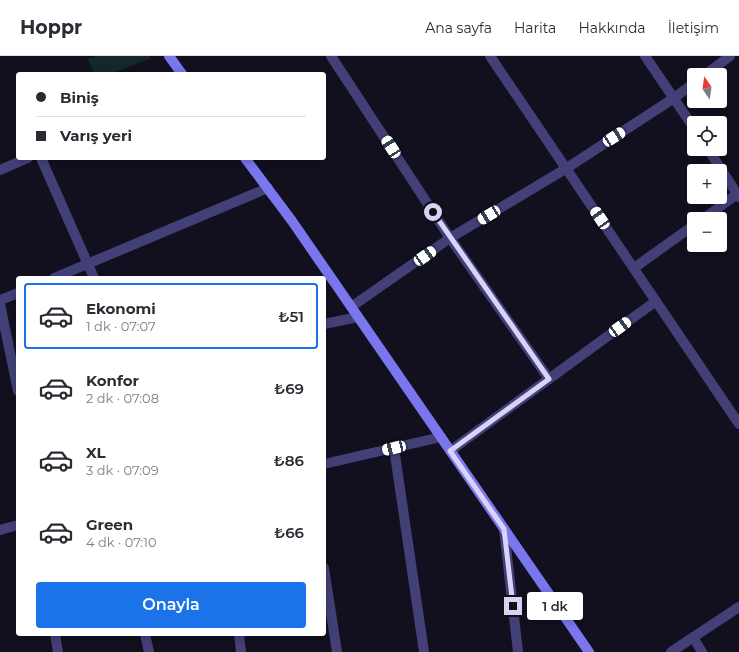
<!DOCTYPE html>
<html lang="tr">
<meta charset="utf-8">
<style>
:root{--surface:#fff;--page:#f2f2f3;--text:#2b2b33;--muted:#7c7c81;--line:#e1e1e2;--accent:#1a73e8}
body{margin:0;font-family:Montserrat,sans-serif;background:var(--page);color:var(--text);height:100vh;display:flex;flex-direction:column;font-size:15px;white-space:nowrap}
*{box-sizing:border-box;margin:0}
p{font-size:13px;color:var(--muted)}
.icon{flex:none;width:22px;height:22px;fill:none;stroke:currentColor;stroke-width:2;stroke-linecap:round;stroke-linejoin:round}
.map{position:relative;flex:1;overflow:hidden}
.sheet{position:absolute;left:16px;top:220px;width:310px;height:360px;display:flex;flex-direction:column;background:var(--surface);border-radius:4px;box-shadow:0 2px 10px #0003}
.sheet>*{flex:none}
.banner{position:absolute;left:16px;top:16px;width:310px;height:88px;border-radius:4px;box-shadow:0 2px 10px #0003;display:grid;align-content:center;height:88px;padding:0 20px;background:var(--surface)}
.needle{width:26px;rotate:347deg}
.fabs{position:absolute;left:687px;top:12px;display:grid;gap:8px}
.fabs a{display:grid;place-items:center;width:40px;height:40px;border-radius:4px;background:var(--surface);box-shadow:0 2px 10px #0003;font-size:20px}
.end{position:absolute;width:18px;height:18px;margin:-9px;border:5px solid #d8d3f9;background:#111;box-shadow:0 0 0 2px #111}
.from{border-radius:50%}
.bubble{position:absolute;height:28px;border-radius:4px;background:var(--surface);box-shadow:0 2px 10px #0003;font-size:13px;font-weight:600;line-height:28px;text-align:center}
.car{position:absolute;width:12px;height:24px;margin:-12px -6px;border-radius:5px;box-shadow:0 0 3px 1px #0007;background:linear-gradient(#fff 24%,#345 0 40%,#fff 0 76%,#345 0 86%,#fff 0)}
.banner b{display:flex;align-items:center;gap:14px;height:38px;font-size:15px}
.banner b+b{border-top:1px solid var(--line)}
.banner i{width:10px;height:10px;background:var(--text)}
ul{padding:7px 0 0;list-style:none}
li{display:flex;align-items:center;gap:12px;height:66px;margin:0 8px 6px;padding:0 12px;border:2px solid transparent;border-radius:4px}
li div{flex:1}
li b{display:block;font-size:15px}
li em{font-style:normal;font-weight:600}
li.current{border-color:var(--accent)}
li>.icon{width:36px;height:36px;stroke-width:1.5}
.action{display:flex;gap:8px;margin-top:auto;padding:8px 20px}
.action a{flex:1;height:46px;border-radius:4px;background:var(--accent);color:#fff;font-size:16px;font-weight:600;line-height:46px;text-align:center}
header{display:flex;align-items:center;gap:24px;box-sizing:border-box;height:56px;padding:0 20px;background:var(--surface);border-bottom:1px solid var(--line)}
header strong{font-size:19px}
nav{display:flex;gap:22px;margin-inline-start:auto;font-size:14px}
.map>svg:first-child{display:block}
</style>
<header>
<strong>Hoppr</strong>
<nav><a>Ana sayfa</a><a>Harita</a><a>Hakkında</a><a>İletişim</a></nav>
</header>
<div class="map">
<svg width="739" height="596" viewBox="0 0 739 596">
<rect width="100%" height="100%" fill="#120f1f"/>
<!-- green -->
<polygon fill="#132827" points="96,0 149,0 151,2 111,18 94,18 88,3"/>
<g fill="none" stroke-linecap="round" stroke-linejoin="round">
<!-- street -->
<g stroke="#434078" stroke-width="10">
<polyline points="331,0 450,182 549,323"/>
<polyline points="490,0 739,368"/>
<polyline points="645,0 694,72"/>
<polyline points="705,19 730,0"/>
<polyline points="708,93 739,141"/>
<polyline points="41,102 94,222"/>
<polyline points="0,114 28,102"/>
<polyline points="703,163 737,138"/>
<polyline points="634,212 694,169"/>
<polyline points="54,222 268,132"/>
<polyline points="0,244 18,237"/>
<polyline points="0,248 18,335"/>
<polyline points="351,251 450,182 567,112 674,42 694,27"/>
<polyline points="324,268 358,261"/>
<polyline points="394,392 424,596"/>
<polyline points="450,395 656,245"/>
<polyline points="324,408 441,381"/>
<polyline points="504,473 518,596"/>
<polyline points="0,474 18,469"/>
<polyline points="324,512 337,596"/>
<polyline points="55,578 58,596"/>
<polyline points="145,578 149,596"/>
<polyline points="239,578 241,596"/>
<polyline points="693,581 702,596"/>
<polyline points="671,596 739,551"/>
</g>
<!-- secondary -->
<g stroke="#7a76ed" stroke-width="10">
<polyline points="169,0 182,18"/>
<polyline points="245,102 292,165 589,596"/>
</g>
</g>
<g fill="none" stroke-linecap="round" stroke-linejoin="round">
<!-- route -->
<polyline stroke="#d8d3f9" stroke-width="5" points="433,156 549,323 450,395 504,473 513,550"/>
</g>
</svg>
<div class="fabs">
<a><svg class="needle" viewBox="-14 -14 28 28"><path d="M0-13l5 13h-10z" fill="#e53935"/><path d="M0 13l5-13h-10z" fill="#7c7c81"/></svg></a>
<a><svg class="icon" aria-label="locate" viewBox="0 0 24 24"><circle cx="12" cy="12" r="6"/><path d="M12 2v4M12 18v4M2 12h4M18 12h4"/></svg></a>
<a>+</a>
<a>−</a>
</div>
<i class="end from" style="left:433px;top:156px"></i>
<i class="end" style="left:513px;top:550px"></i>
<div class="bubble" style="left:527px;top:536px;width:56px">1 dk</div>
<i class="car" style="left:614px;top:81px;rotate:57deg"></i>
<i class="car" style="left:391px;top:91px;rotate:327deg"></i>
<i class="car" style="left:489px;top:159px;rotate:239deg"></i>
<i class="car" style="left:600px;top:162px;rotate:326deg"></i>
<i class="car" style="left:425px;top:200px;rotate:55deg"></i>
<i class="car" style="left:620px;top:271px;rotate:54deg"></i>
<i class="car" style="left:394px;top:392px;rotate:257deg"></i>
<div class="banner">
<b><i class="from"></i>Biniş</b>
<b><i></i>Varış yeri</b>
</div>
<section class="sheet">
<ul>
<li class="current"><svg class="icon" aria-label="car" viewBox="0 0 24 24"><path d="M5 17H2v-5l4-1 3-4h7l3 4 3 1v5h-3M9 17h6M6 11h13"/><circle cx="7" cy="17" r="2"/><circle cx="17" cy="17" r="2"/></svg><div><b>Ekonomi</b><p>1 dk · 07:07</p></div><em>₺51</em></li>
<li><svg class="icon" aria-label="car" viewBox="0 0 24 24"><path d="M5 17H2v-5l4-1 3-4h7l3 4 3 1v5h-3M9 17h6M6 11h13"/><circle cx="7" cy="17" r="2"/><circle cx="17" cy="17" r="2"/></svg><div><b>Konfor</b><p>2 dk · 07:08</p></div><em>₺69</em></li>
<li><svg class="icon" aria-label="car" viewBox="0 0 24 24"><path d="M5 17H2v-5l4-1 3-4h7l3 4 3 1v5h-3M9 17h6M6 11h13"/><circle cx="7" cy="17" r="2"/><circle cx="17" cy="17" r="2"/></svg><div><b>XL</b><p>3 dk · 07:09</p></div><em>₺86</em></li>
<li><svg class="icon" aria-label="car" viewBox="0 0 24 24"><path d="M5 17H2v-5l4-1 3-4h7l3 4 3 1v5h-3M9 17h6M6 11h13"/><circle cx="7" cy="17" r="2"/><circle cx="17" cy="17" r="2"/></svg><div><b>Green</b><p>4 dk · 07:10</p></div><em>₺66</em></li>
</ul>
<div class="action"><a>Onayla</a></div>
</section>
</div>
